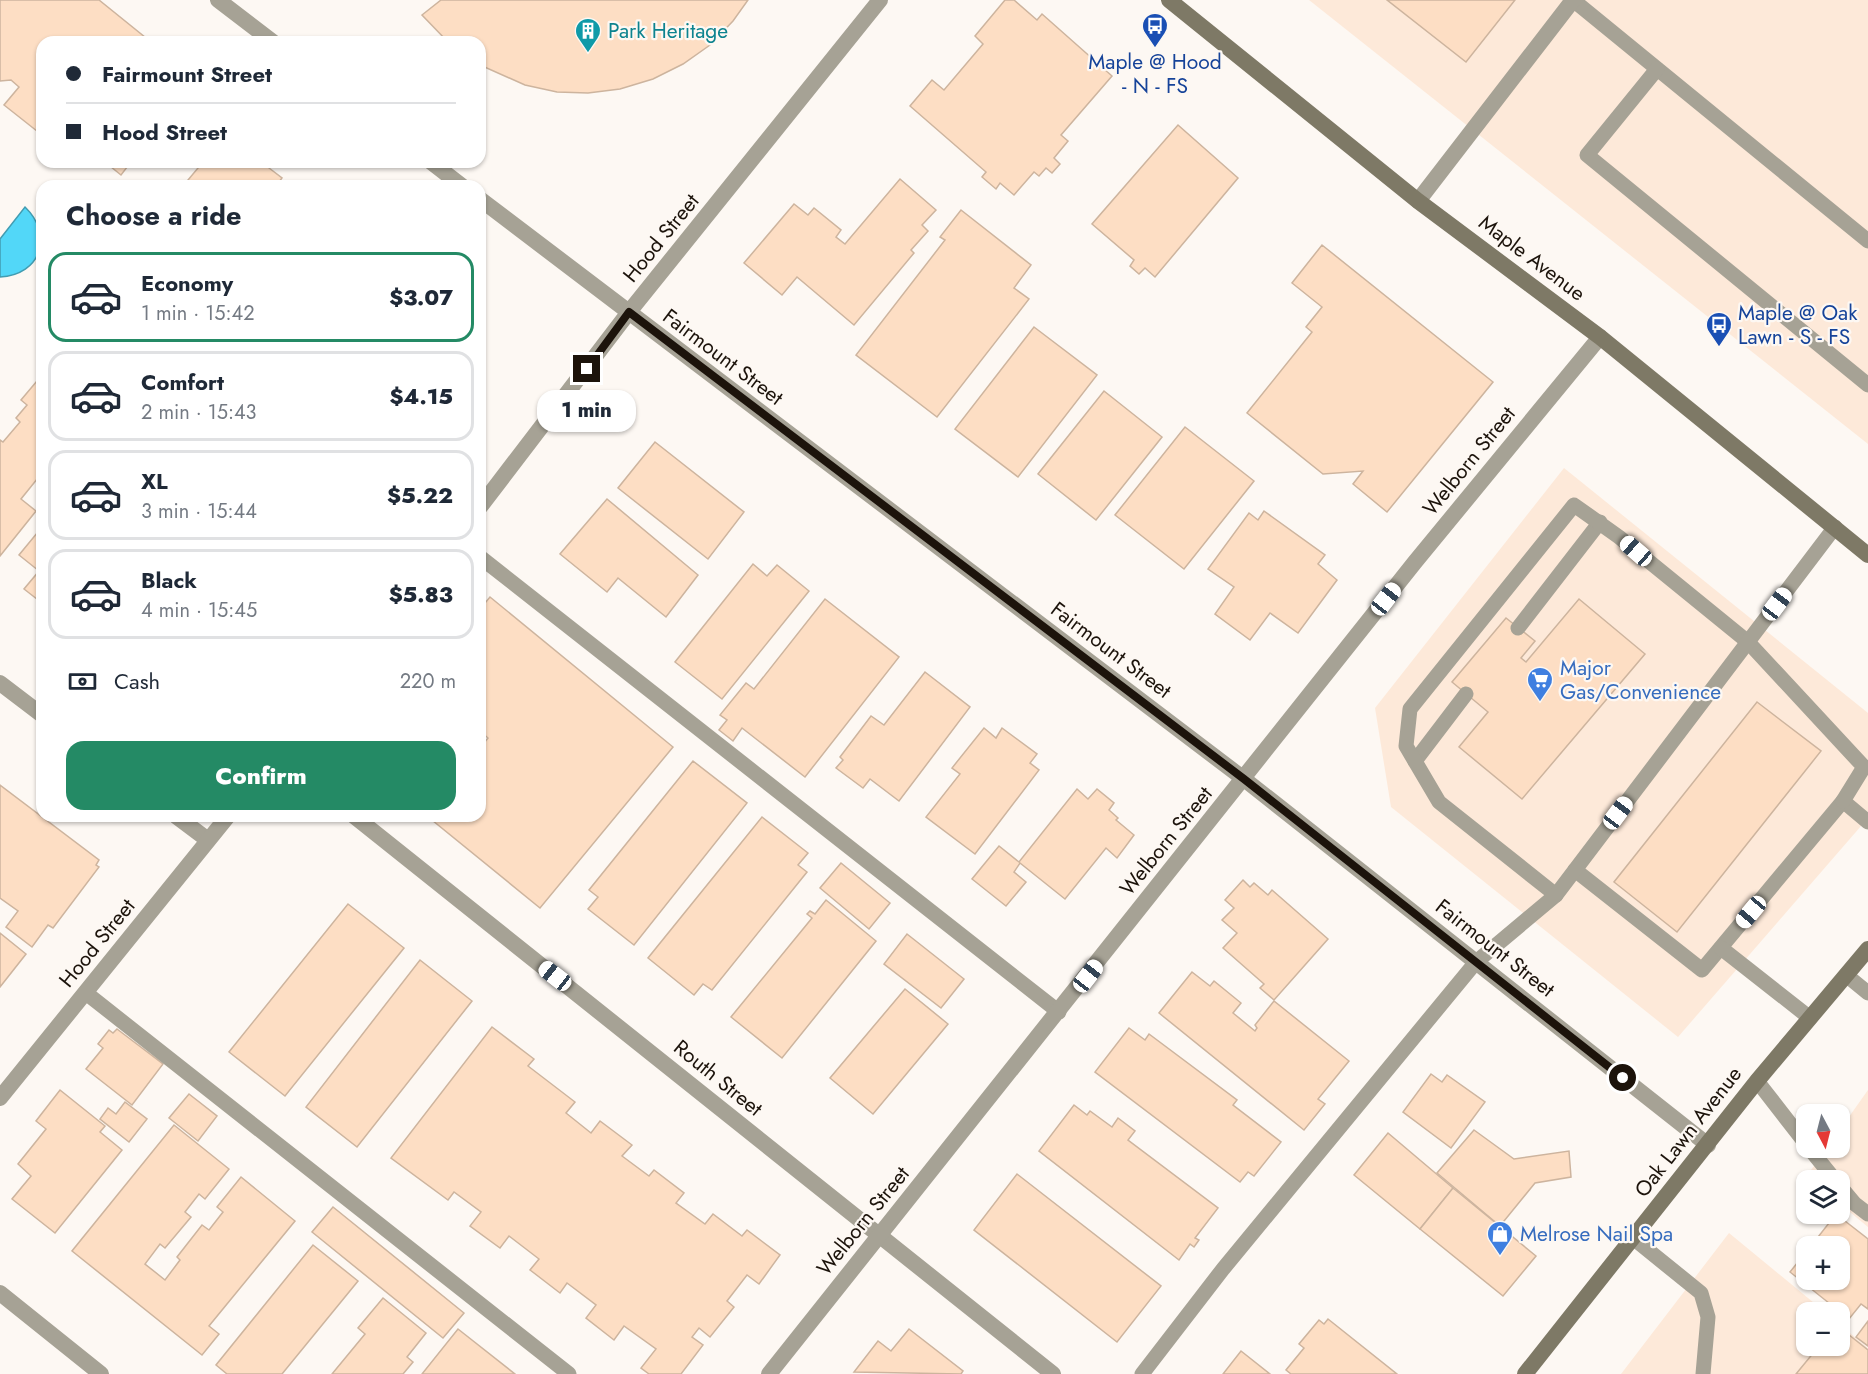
<!DOCTYPE html>
<meta charset="utf-8">
<style>
:root{--surface:#fff;--page:#f6f6f7;--text:#1f2937;--muted:#747a83;--line:#e0e1e3;--accent:#248a65}
body{margin:0;font-family:Jost,sans-serif;background:var(--page);color:var(--text);height:100vh;display:flex;flex-direction:column;font-size:22px;white-space:nowrap}
*{box-sizing:border-box;margin:0}
p{font-size:20px;color:var(--muted)}
.icon{flex:none;width:33px;height:33px;fill:none;stroke:currentColor;stroke-width:2;stroke-linecap:round;stroke-linejoin:round}
.map{position:relative;flex:1;overflow:hidden}
.details{position:absolute;left:36px;top:180px;width:450px;height:642px;display:flex;flex-direction:column;background:var(--surface);border-radius:18px;box-shadow:0 2px 4px #0004}
.details>*{flex:none}
.guide{position:absolute;left:36px;top:36px;width:450px;height:132px;border-radius:18px;box-shadow:0 2px 4px #0004;display:grid;align-content:center;height:132px;padding:0 30px;background:var(--surface)}
.needle{width:39px;rotate:173deg}
.tools{position:absolute;left:1796px;top:1104px;display:grid;gap:12px}
.tools a{display:grid;place-items:center;width:54px;height:54px;border-radius:12px;background:var(--surface);box-shadow:0 2px 4px #0004;font-size:30px}
.end{position:absolute;width:27px;height:27px;margin:-14px;border:8px solid #1c130b;background:#fff;box-shadow:0 0 0 3px #fff}
.from{border-radius:50%}
.bubble{position:absolute;height:42px;border-radius:18px;background:var(--surface);box-shadow:0 2px 4px #0004;font-size:20px;font-weight:800;line-height:42px;text-align:center}
.car{position:absolute;width:18px;height:36px;margin:-18px -9px;border-radius:8px;box-shadow:0 0 4px 2px #0007;background:linear-gradient(#fff 24%,#345 0 40%,#fff 0 76%,#345 0 86%,#fff 0)}
.guide b{display:flex;align-items:center;gap:21px;height:57px;font-size:22px}
.guide b+b{border-top:2px solid var(--line)}
.guide i{width:15px;height:15px;background:var(--text)}
ul{padding:0;list-style:none}
li{display:flex;align-items:center;gap:18px;height:90px;margin:0 12px 9px;padding:0 18px;border:3px solid var(--line);border-radius:18px}
li div{flex:1}
li b{display:block;font-size:22px}
li em{font-style:normal;font-weight:800}
li.selected{border-color:var(--accent)}
li>.icon{width:54px;height:54px;stroke-width:1.5}
h2{padding:0 30px;font-size:27px;line-height:72px}
.pay{display:flex;align-items:center;gap:15px;height:66px;padding:0 30px;font-size:22px}
.pay p{margin-inline-start:auto}
.action{display:flex;gap:12px;margin-top:auto;padding:12px 30px}
.action a{flex:1;height:69px;border-radius:18px;background:var(--accent);color:#fff;font-size:24px;font-weight:800;line-height:69px;text-align:center}
.map>svg:first-child{display:block}
</style>
<div class="map">
<svg width="1868" height="1374" viewBox="0 0 1868 1374">
<rect width="100%" height="100%" fill="#fdf8f3"/>
<!-- built -->
<g fill="#fde9d9">
<polygon points="1309,0 1868,0 1868,444"/>
<polygon points="1564,468 1868,713 1868,818 1678,1037 1391,807 1375,708"/>
<polygon points="1868,1090 1868,1227 1839,1203 1839,1180 1811,1180 1806,1177 1827,1148 1839,1148 1839,1131"/>
<polygon points="1729,1233 1825,1312 1806,1312 1806,1346 1839,1346 1839,1324 1868,1348 1868,1374 1621,1374"/>
</g>
<!-- water -->
<path fill="#52d7f8" stroke="#429cb1" stroke-width="1.5" d="M25,207C54,235 41,275 0,277V239Z"/>
<!-- building -->
<g fill="#fddec4" stroke="#cdb49e" stroke-width="1.5">
<polygon points="0,0 99,0 151,42 42,42 42,135 4,105 19,87 11,80 0,81"/>
<polygon points="441,0 748,0 733,21 710,45 683,64 653,79 620,89 588,93 557,92 525,85 480,65 480,42 448,42 422,15"/>
<polygon points="1005,0 1014,0 1037,20 1042,14 1112,76 1061,135 1068,141 1054,158 1060,164 1052,173 1046,168 1039,176 1034,172 1014,195 1000,183 996,189 982,177 986,172 910,106 932,80 944,90 983,44 975,36"/>
<polygon points="1387,0 1515,0 1466,62"/>
<polygon points="1178,125 1238,178 1155,277 1145,268 1139,274 1130,266 1134,260 1092,224"/>
<polygon points="105,162 131,162 121,175"/>
<polygon points="203,162 274,162 269,168 282,178 276,186 183,186"/>
<polygon points="900,179 936,210 922,225 928,231 911,250 914,253 854,325 797,277 782,295 744,263 794,204 808,215 814,208 841,230 836,237 845,244"/>
<polygon points="961,210 1031,265 1014,288 1029,299 937,417 856,355 945,240 940,237"/>
<polygon points="1322,245 1493,382 1387,512 1353,484 1363,471 1323,474 1247,413 1312,332 1306,327 1322,307 1292,283"/>
<polygon points="1034,327 1097,375 1018,477 955,429"/>
<polygon points="42,375 42,473 21,499 36,511 0,556 0,440 3,442 20,422 16,418 27,405 21,400"/>
<polygon points="1104,391 1162,437 1096,520 1038,474"/>
<polygon points="1185,427 1254,481 1184,569 1115,515"/>
<polygon points="655,442 744,512 708,559 618,488"/>
<polygon points="607,499 698,575 666,617 618,578 607,592 560,554"/>
<polygon points="1264,511 1325,555 1318,564 1337,580 1298,633 1270,613 1250,640 1215,614 1234,587 1208,569 1249,513 1258,520"/>
<polygon points="42,527 42,603 24,589 39,571 19,555"/>
<polygon points="753,564 767,576 777,565 809,591 722,699 675,662"/>
<polygon points="490,597 673,747 540,908 427,816 480,816 480,748 488,738 480,731 480,609"/>
<polygon points="825,599 899,657 805,777 742,728 733,741 719,730 727,720 720,715 746,683 754,689"/>
<polygon points="1579,599 1645,654 1522,799 1459,747 1488,712 1452,682 1506,618 1535,641 1521,658 1526,662"/>
<polygon points="925,672 970,707 899,801 870,779 863,788 836,768 843,760 840,757 871,716 884,725"/>
<polygon points="1757,702 1821,751 1677,932 1614,882"/>
<polygon points="984,728 996,738 1002,728 1037,754 1030,763 1039,770 975,854 926,817 960,774 952,768"/>
<polygon points="693,761 747,803 634,945 588,909 598,897 589,890"/>
<polygon points="0,785 99,860 96,865 99,867 53,928 48,925 32,947 6,927 18,911 0,898"/>
<polygon points="1077,789 1088,799 1097,789 1114,803 1109,810 1118,818 1116,820 1134,835 1117,858 1106,848 1065,899 1020,863 1014,872 1026,882 1006,906 972,879 999,846 1019,862"/>
<polygon points="762,817 808,853 798,865 807,872 712,990 703,984 694,995 648,958"/>
<polygon points="841,863 890,903 869,929 820,888"/>
<polygon points="1243,880 1250,887 1254,883 1268,895 1272,890 1328,939 1274,1000 1260,988 1264,984 1223,948 1237,933 1222,920 1234,908 1225,900"/>
<polygon points="826,900 876,941 782,1058 731,1017 812,918 807,914 810,911 815,914"/>
<polygon points="348,904 404,948 285,1096 229,1052"/>
<polygon points="0,933 26,954 0,987"/>
<polygon points="907,934 964,979 941,1008 884,964"/>
<polygon points="420,960 472,1001 357,1147 306,1107"/>
<polygon points="1192,972 1210,986 1214,981 1241,1003 1233,1013 1255,1031 1257,1028 1255,1025 1274,1001 1349,1061 1318,1099 1325,1104 1304,1130 1159,1013"/>
<polygon points="905,989 948,1024 873,1114 830,1078"/>
<polygon points="492,1027 534,1059 528,1066 575,1102 566,1113 591,1133 600,1121 632,1145 622,1156 649,1176 654,1170 684,1193 676,1203 705,1224 713,1214 742,1236 747,1230 780,1255 759,1284 747,1275 727,1301 734,1307 710,1337 699,1328 692,1337 703,1345 681,1374 649,1374 641,1368 656,1349 624,1326 614,1340 586,1318 596,1305 567,1283 560,1293 530,1270 539,1259 509,1236 500,1248 470,1226 481,1212 454,1192 448,1200 391,1158"/>
<polygon points="1129,1028 1145,1040 1149,1034 1237,1100 1233,1105 1281,1142 1254,1176 1248,1172 1240,1182 1095,1072"/>
<polygon points="117,1029 163,1064 132,1105 86,1069 103,1048 98,1044 109,1030 113,1033"/>
<polygon points="1431,1074 1442,1082 1447,1075 1485,1102 1451,1148 1403,1112"/>
<polygon points="60,1090 105,1126 100,1132 122,1150 55,1233 12,1199 31,1176 18,1164 46,1129 36,1121"/>
<polygon points="189,1094 217,1116 198,1141 169,1118"/>
<polygon points="125,1102 147,1119 129,1142 100,1119 108,1108 116,1114"/>
<polygon points="1074,1105 1087,1115 1090,1111 1112,1127 1118,1118 1135,1131 1128,1140 1218,1208 1195,1238 1199,1240 1194,1247 1190,1244 1179,1260 1039,1151"/>
<polygon points="174,1125 229,1169 205,1199 199,1194 185,1212 191,1217 165,1248 160,1244 145,1264 165,1280 180,1260 177,1257 202,1225 209,1230 223,1212 217,1207 241,1177 295,1221 209,1326 219,1334 202,1355 72,1251"/>
<polygon points="1474,1130 1514,1159 1569,1151 1571,1177 1535,1183 1500,1226 1437,1173"/>
<polygon points="1388,1133 1453,1188 1420,1229 1354,1175"/>
<polygon points="1017,1174 1161,1286 1117,1342 974,1230"/>
<polygon points="1453,1188 1536,1256 1503,1296 1420,1229"/>
<polygon points="333,1207 464,1313 443,1338 312,1232"/>
<polygon points="1836,1214 1868,1239 1868,1309 1861,1304 1849,1319 1790,1272 1806,1252 1806,1280 1839,1280 1839,1246 1811,1246"/>
<polygon points="313,1245 358,1281 282,1374 227,1374 216,1365"/>
<polygon points="383,1298 426,1333 407,1357 413,1362 403,1374 332,1374 365,1334 358,1328"/>
<polygon points="1328,1319 1397,1374 1291,1374 1286,1370 1304,1348 1299,1344 1319,1320 1324,1324"/>
<polygon points="1868,1321 1868,1346 1856,1337"/>
<polygon points="1839,1327 1868,1350 1868,1374 1796,1374 1819,1346 1839,1346"/>
<polygon points="458,1329 515,1374 422,1374"/>
<polygon points="909,1329 963,1371 961,1374 854,1372 878,1341 891,1351"/>
<polygon points="1241,1351 1270,1374 1223,1374"/>
</g>
<g fill="none" stroke-linecap="round" stroke-linejoin="round">
<!-- service -->
<g stroke="#a6a295" stroke-width="15">
<polyline points="1573,0 1868,241"/>
<polyline points="1657,69 1587,155 1868,385"/>
<polyline points="480,557 1059,1012"/>
<polyline points="1518,628 1600,522"/>
<polyline points="1415,761 1466,694"/>
<polyline points="1575,870 1702,970 1843,801 1868,822"/>
<polyline points="1556,895 1439,802 1406,746 1410,709 1574,505 1619,537 1748,642 1864,767 1843,801"/>
<polyline points="1721,948 1810,1018"/>
<polyline points="1846,975 1868,993"/>
<polyline points="86,993 569,1374"/>
<polyline points="1757,1081 1806,1144"/>
<polyline points="1809,1148 1835,1180"/>
<polyline points="1839,1185 1855,1204 1868,1214"/>
<polyline points="1633,1238 1701,1293 1708,1317 1703,1374"/>
<polyline points="1142,1374 1223,1269 1476,962 1556,895 1835,527"/>
</g>
<!-- minor -->
<g stroke="#a6a295" stroke-width="16">
<polyline points="218,0 273,42"/>
<polyline points="431,162 462,186"/>
<polyline points="480,199 1244,779 1708,1145"/>
<polyline points="1418,201 1573,0"/>
<polyline points="480,507 629,312 880,0"/>
<polyline points="0,683 42,715"/>
<polyline points="176,816 208,840"/>
<polyline points="354,816 1053,1374"/>
<polyline points="0,1098 228,816"/>
<polyline points="0,1293 101,1374"/>
<polyline points="769,1374 1415,562 1600,337"/>
</g>
<!-- secondary -->
<g stroke="#7e7966" stroke-width="16">
<polyline points="1169,0 1418,201 1600,337 1868,555"/>
<polyline points="1525,1374 1757,1081 1868,949"/>
</g>
</g>
<g fill="none" stroke-linecap="round" stroke-linejoin="round">
<!-- route -->
<polyline stroke="#1c130b" stroke-width="8" points="587,369 629,312 1244,779 1623,1078"/>
</g>
<!-- icons -->
<defs>
<symbol id="bus-pin" viewBox="-11 -11 22 30"><path d="M0 17L-7.5 6A9.5 9.5 0 1 1 7.5 6Z" fill="#1a4fb4" stroke="#fdf8f3"/><path d="M-5-6H5V4H4V6H2V4H-2V6H-4V4H-5ZM-3.5-4V0h7V-4ZM-3.5 1.2v1.5H-2V1.2ZM2 1.2v1.5H3.5V1.2Z" fill="#fff"/></symbol>
<symbol id="building-pin" viewBox="-11 -11 22 30"><path d="M0 17L-7.5 6A9.5 9.5 0 1 1 7.5 6Z" fill="#0f9aa8" stroke="#fdf8f3"/><path d="M-4-6H4V6H1V3H-1V6H-4ZM-2.5-4.3h1.7v1.8h-1.7ZM.8-4.3h1.7v1.8H.8ZM-2.5-1h1.7V.8h-1.7ZM.8-1h1.7V.8H.8Z" fill="#fff"/></symbol>
<symbol id="supermarket-pin" viewBox="-11 -11 22 30"><path d="M0 17L-7.5 6A9.5 9.5 0 1 1 7.5 6Z" fill="#3f7fe0" stroke="#fdf8f3"/><path d="M-6-5.5h2.5l.6 2H6L4.5 2H-2.5L-4.4-4H-6ZM-1.5 3.2a1.3 1.3 0 1 0 .1 0ZM3 3.2a1.3 1.3 0 1 0 .1 0Z" fill="#fff"/></symbol>
<symbol id="shop-pin" viewBox="-11 -11 22 30"><path d="M0 17L-7.5 6A9.5 9.5 0 1 1 7.5 6Z" fill="#3f7fe0" stroke="#fdf8f3"/><path d="M-5-2.5h2.3a2.7 3.5 0 0 1 5.4 0H5L5.5 6h-11ZM-1.5-2.5h3a1.5 2.3 0 0 0-3 0Z" fill="#fff"/></symbol>
</defs>
<g fill-rule="evenodd">
<use href="#bus-pin" x="1140" y="11" width="30" height="40"/>
<use href="#building-pin" x="573" y="16" width="30" height="40"/>
<use href="#bus-pin" x="1704" y="310" width="30" height="40"/>
<use href="#supermarket-pin" x="1525" y="665" width="30" height="40"/>
<use href="#shop-pin" x="1485" y="1219" width="30" height="40"/>
</g>
<g text-anchor="middle" dominant-baseline="central" stroke-width="4.5" stroke-linejoin="round" paint-order="stroke">
<!-- culture labels -->
<g font-size="21" fill="#0d838f" stroke="#fdf8f3" text-anchor="start">
<text x="608" y="31">Park Heritage</text>
</g>
<!-- transit labels -->
<g font-size="21" fill="#164399" stroke="#fdf8f3">
<text x="1155" y="62">Maple @ Hood<tspan x="1155" dy="24">- N - FS</tspan></text>
<text x="1738" y="313" text-anchor="start">Maple @ Oak<tspan x="1738" dy="24">Lawn - S - FS</tspan></text>
</g>
<!-- street labels -->
<g font-size="21" fill="#1c130b" stroke="#fdf8f3">
<text transform="translate(661 238) rotate(-51)">Hood Street</text>
<text transform="translate(1532 258) rotate(37)">Maple Avenue</text>
<text transform="translate(723 357) rotate(37)">Fairmount Street</text>
<text transform="translate(1469 461) rotate(-51)">Welborn Street</text>
<text transform="translate(1111 650) rotate(37)">Fairmount Street</text>
<text transform="translate(1166 841) rotate(-51)">Welborn Street</text>
<text transform="translate(97 943) rotate(-51)">Hood Street</text>
<text transform="translate(1495 948) rotate(38)">Fairmount Street</text>
<text transform="translate(718 1078) rotate(39)">Routh Street</text>
<text transform="translate(1688 1132) rotate(-52)">Oak Lawn Avenue</text>
<text transform="translate(863 1221) rotate(-51)">Welborn Street</text>
</g>
<!-- shop labels -->
<g font-size="21" fill="#366cbe" stroke="#fdf8f3" text-anchor="start">
<text x="1560" y="668">Major<tspan x="1560" dy="24">Gas/Convenience</tspan></text>
<text x="1520" y="1234">Melrose Nail Spa</text>
</g>
</g>
</svg>
<div class="tools">
<a><svg class="needle" viewBox="-14 -14 28 28"><path d="M0-13l5 13h-10z" fill="#e53935"/><path d="M0 13l5-13h-10z" fill="#747a83"/></svg></a>
<a><svg class="icon" aria-label="layers" viewBox="0 0 24 24"><path d="M12 4l9 5-9 5-9-5zM3 14l9 5 9-5"/></svg></a>
<a>+</a>
<a>−</a>
</div>
<i class="end from" style="left:1623px;top:1078px"></i>
<i class="end" style="left:587px;top:369px"></i>
<div class="bubble" style="left:537px;top:390px;width:99px">1 min</div>
<i class="car" style="left:1636px;top:551px;rotate:311deg"></i>
<i class="car" style="left:1386px;top:599px;rotate:38deg"></i>
<i class="car" style="left:1777px;top:604px;rotate:37deg"></i>
<i class="car" style="left:1618px;top:813px;rotate:37deg"></i>
<i class="car" style="left:1751px;top:912px;rotate:220deg"></i>
<i class="car" style="left:555px;top:976px;rotate:308deg"></i>
<i class="car" style="left:1088px;top:976px;rotate:38deg"></i>
<div class="guide">
<b><i class="from"></i>Fairmount Street</b>
<b><i></i>Hood Street</b>
</div>
<section class="details">
<h2>Choose a ride</h2>
<ul>
<li class="selected"><svg class="icon" aria-label="car" viewBox="0 0 24 24"><path d="M5 17H2v-5l4-1 3-4h7l3 4 3 1v5h-3M9 17h6M6 11h13"/><circle cx="7" cy="17" r="2"/><circle cx="17" cy="17" r="2"/></svg><div><b>Economy</b><p>1 min · 15:42</p></div><em>$3.07</em></li>
<li><svg class="icon" aria-label="car" viewBox="0 0 24 24"><path d="M5 17H2v-5l4-1 3-4h7l3 4 3 1v5h-3M9 17h6M6 11h13"/><circle cx="7" cy="17" r="2"/><circle cx="17" cy="17" r="2"/></svg><div><b>Comfort</b><p>2 min · 15:43</p></div><em>$4.15</em></li>
<li><svg class="icon" aria-label="car" viewBox="0 0 24 24"><path d="M5 17H2v-5l4-1 3-4h7l3 4 3 1v5h-3M9 17h6M6 11h13"/><circle cx="7" cy="17" r="2"/><circle cx="17" cy="17" r="2"/></svg><div><b>XL</b><p>3 min · 15:44</p></div><em>$5.22</em></li>
<li><svg class="icon" aria-label="car" viewBox="0 0 24 24"><path d="M5 17H2v-5l4-1 3-4h7l3 4 3 1v5h-3M9 17h6M6 11h13"/><circle cx="7" cy="17" r="2"/><circle cx="17" cy="17" r="2"/></svg><div><b>Black</b><p>4 min · 15:45</p></div><em>$5.83</em></li>
</ul>
<div class="pay"><svg class="icon" aria-label="cash" viewBox="0 0 24 24"><path d="M3 7h18v10H3z"/><circle cx="12" cy="12" r="2"/></svg>Cash<p>220 m</p></div>
<div class="action"><a>Confirm</a></div>
</section>
</div>
